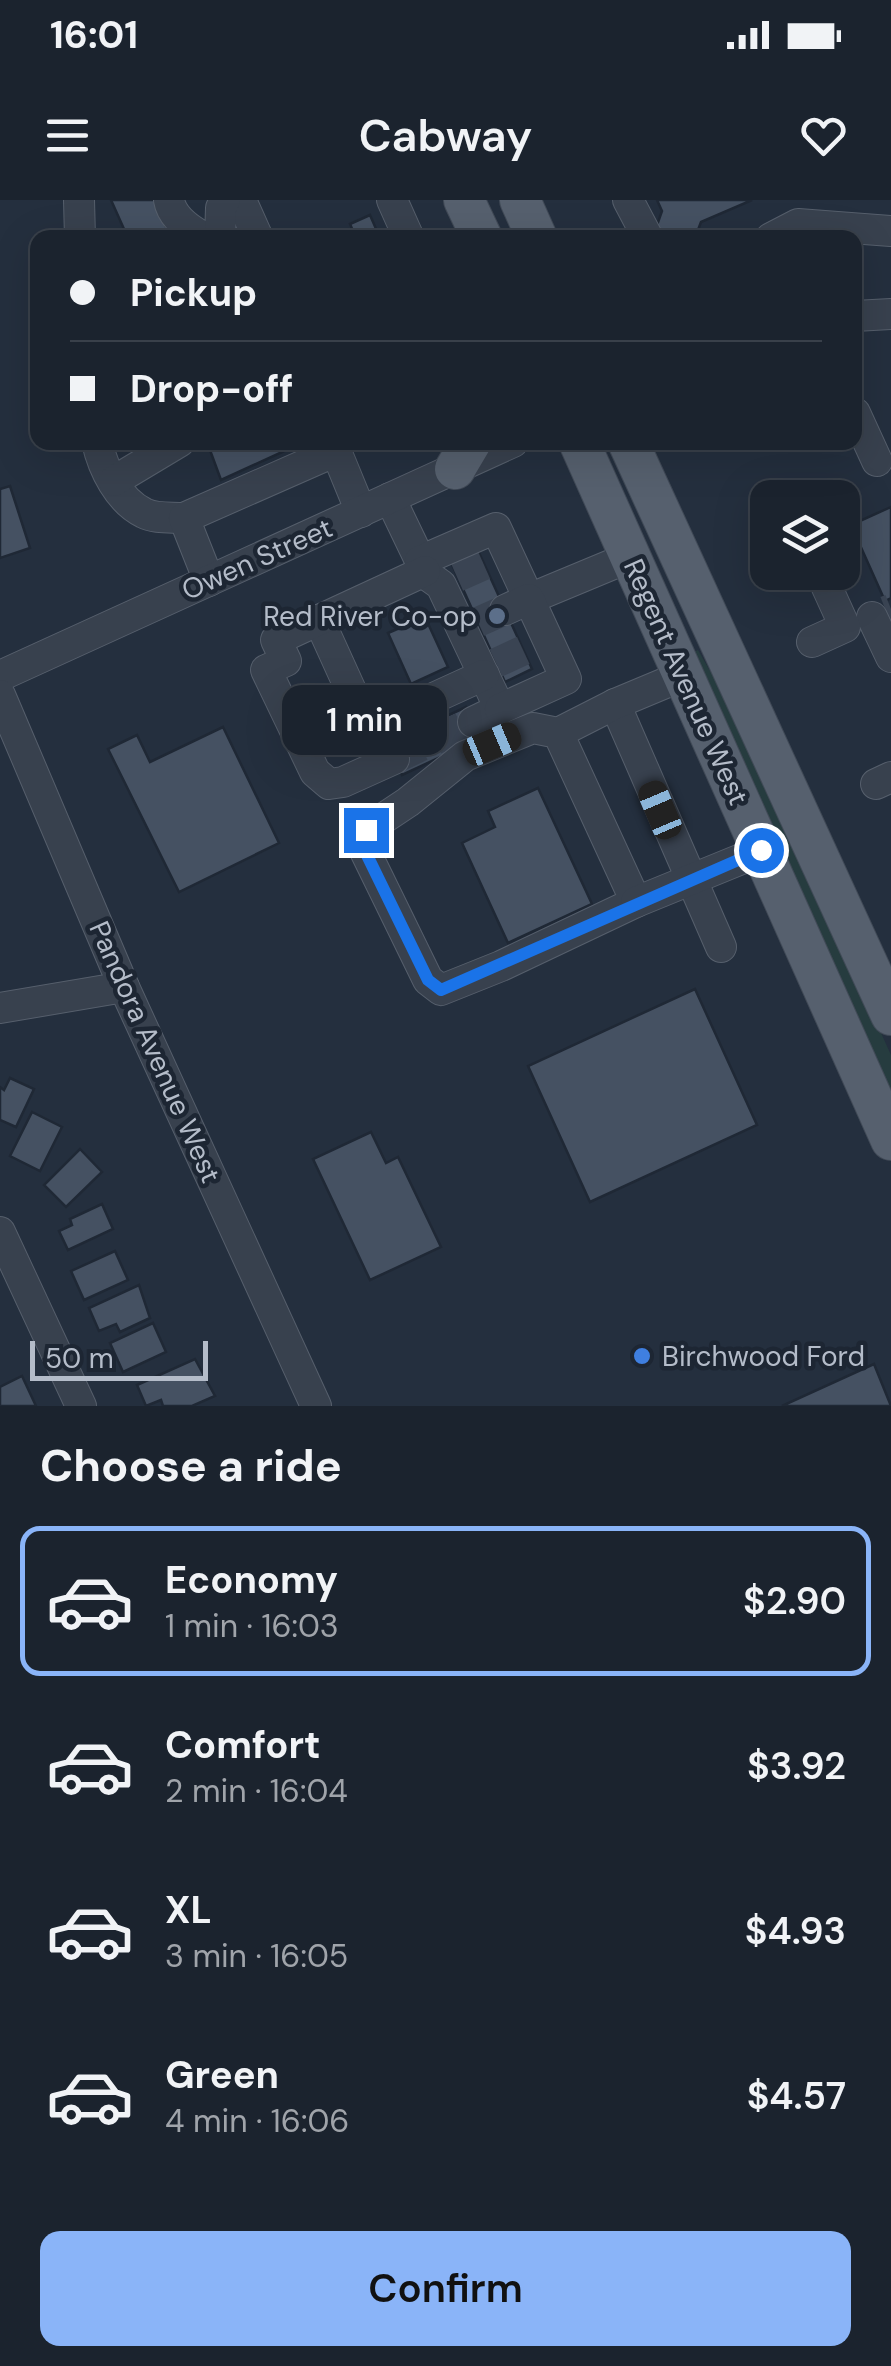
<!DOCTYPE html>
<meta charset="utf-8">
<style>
:root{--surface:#1b232e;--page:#282f3a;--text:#f1f3f6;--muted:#a0a4aa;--line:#39404a;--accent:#8ab4f8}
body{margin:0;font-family:"DM Sans",sans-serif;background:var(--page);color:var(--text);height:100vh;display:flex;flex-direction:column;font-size:38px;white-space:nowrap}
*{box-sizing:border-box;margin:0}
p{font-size:32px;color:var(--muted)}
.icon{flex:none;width:55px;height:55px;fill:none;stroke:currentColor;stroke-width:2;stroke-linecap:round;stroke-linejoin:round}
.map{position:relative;height:1206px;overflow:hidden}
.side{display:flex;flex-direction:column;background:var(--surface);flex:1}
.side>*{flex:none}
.hud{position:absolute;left:30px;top:30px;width:832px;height:220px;border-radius:20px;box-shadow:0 10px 40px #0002,0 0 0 2px var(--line);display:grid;align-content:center;height:220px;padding:0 40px;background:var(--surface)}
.tools{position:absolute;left:750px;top:280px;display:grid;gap:20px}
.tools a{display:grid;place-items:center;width:110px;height:110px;border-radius:20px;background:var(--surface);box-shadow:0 10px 40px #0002,0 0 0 2px var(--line);font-size:50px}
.scale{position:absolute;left:30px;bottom:25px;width:178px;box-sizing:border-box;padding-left:10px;border:5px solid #b4bcc9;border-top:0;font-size:28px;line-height:35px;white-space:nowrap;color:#b4bcc9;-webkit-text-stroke:8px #1d2633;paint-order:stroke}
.end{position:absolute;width:45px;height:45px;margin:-22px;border:12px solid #1a73e8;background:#fff;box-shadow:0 0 0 5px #fff}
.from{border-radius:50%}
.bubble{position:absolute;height:70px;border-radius:20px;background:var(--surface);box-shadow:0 10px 40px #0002,0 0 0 2px var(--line);font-size:32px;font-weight:600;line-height:70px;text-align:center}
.car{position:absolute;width:30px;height:60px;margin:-30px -15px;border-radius:12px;box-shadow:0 0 8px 2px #0007;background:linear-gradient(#222 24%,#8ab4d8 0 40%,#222 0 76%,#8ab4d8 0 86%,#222 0)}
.hud b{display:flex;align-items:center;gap:35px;height:95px;font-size:38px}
.hud b+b{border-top:2px solid var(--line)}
.hud i{width:25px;height:25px;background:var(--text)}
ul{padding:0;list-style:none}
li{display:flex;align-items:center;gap:30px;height:150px;margin:0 20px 15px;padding:0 20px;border:5px solid transparent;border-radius:20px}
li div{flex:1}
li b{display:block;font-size:38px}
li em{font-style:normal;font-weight:600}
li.current{border-color:var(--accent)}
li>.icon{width:90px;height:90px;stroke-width:1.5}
h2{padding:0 40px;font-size:45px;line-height:120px}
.button{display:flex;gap:20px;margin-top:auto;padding:20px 40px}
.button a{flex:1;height:115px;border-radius:20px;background:var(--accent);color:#111;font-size:40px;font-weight:600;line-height:115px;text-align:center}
.status{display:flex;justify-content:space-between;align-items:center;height:70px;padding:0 50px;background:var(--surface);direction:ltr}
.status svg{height:28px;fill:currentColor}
header{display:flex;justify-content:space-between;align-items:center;height:130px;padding:0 40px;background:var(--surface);font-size:45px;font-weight:600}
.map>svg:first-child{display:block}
</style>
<div class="status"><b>16:01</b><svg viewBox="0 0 49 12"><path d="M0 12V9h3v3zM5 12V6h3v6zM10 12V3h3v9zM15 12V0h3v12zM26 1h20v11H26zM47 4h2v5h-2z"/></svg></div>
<header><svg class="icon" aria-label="menu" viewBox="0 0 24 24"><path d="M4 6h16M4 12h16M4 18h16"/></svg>Cabway<svg class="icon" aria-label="heart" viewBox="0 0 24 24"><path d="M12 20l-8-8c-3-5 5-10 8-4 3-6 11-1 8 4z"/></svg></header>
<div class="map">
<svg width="891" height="1206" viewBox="0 0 891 1206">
<rect width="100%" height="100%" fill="#242f3e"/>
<!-- green -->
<path fill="#263c3f" d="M698,450C774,578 829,719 891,855V897L690,454Z"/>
<!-- building -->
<g fill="#455162" stroke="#1f2835" stroke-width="2.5">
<polygon points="111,0 154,0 171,38 128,38"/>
<polygon points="657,0 752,0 701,22 695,38 679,38 656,28 662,11"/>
<polygon points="370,15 380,38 356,38 350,24"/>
<polygon points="207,242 304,242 221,280"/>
<polygon points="10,286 30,348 0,358 0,289"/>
<polygon points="891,307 891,398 885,401 851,325"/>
<polygon points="476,346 532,469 505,482 449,358"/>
<polygon points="425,417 448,467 411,484 388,433"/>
<polygon points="466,507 481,538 402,575 387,544"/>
<polygon points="223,527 279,643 179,692 108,549 137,535 150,562"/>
<polygon points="538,588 592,704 508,743 462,643 495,627 488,611"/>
<polygon points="695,789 757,925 590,1002 528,866"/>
<polygon points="10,878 34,889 16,927 0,920 0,887 4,890"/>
<polygon points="32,912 62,927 40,971 10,956"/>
<polygon points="371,932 386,963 398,957 441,1047 370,1080 313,959"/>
<polygon points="80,949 102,972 66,1007 44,985"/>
<polygon points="102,1004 113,1029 68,1050 59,1031 72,1025 70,1019"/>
<polygon points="115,1051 128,1080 84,1100 71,1071"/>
<polygon points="139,1085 150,1118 120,1132 116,1124 99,1131 89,1108"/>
<polygon points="153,1123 166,1152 123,1172 110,1143"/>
<polygon points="195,1159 215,1196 192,1206 163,1206 161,1200 146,1206 137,1185"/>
<polygon points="874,1164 891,1206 782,1206"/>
<polygon points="22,1176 36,1206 0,1206 0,1187"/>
</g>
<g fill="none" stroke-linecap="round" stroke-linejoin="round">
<!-- minor-tunnel -->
<g stroke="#3a4453" stroke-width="30" stroke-dasharray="30 15" stroke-linecap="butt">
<polyline points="457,377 484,365"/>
<polyline points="886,411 891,409"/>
<polyline points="478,422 505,410"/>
<polyline points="496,463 524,450"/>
<polyline points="394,559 473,522"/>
</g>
<defs>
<g id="minor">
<polyline points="79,0 80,38"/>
<path d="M169,0C172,18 190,30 205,38"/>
<polyline points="241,0 258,38"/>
<polyline points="392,0 409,38"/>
<polyline points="628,0 648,38"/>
<polyline points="220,38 221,8 225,0"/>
<polyline points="771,38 798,24 891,31"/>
<polyline points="855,116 891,114"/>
<polyline points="855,213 877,261"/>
<path d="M97,242C103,269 119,301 144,313C155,319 171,317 184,318"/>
<polyline points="114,281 179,242"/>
<polyline points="390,298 427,375 441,385 500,509 473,522"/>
<polyline points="420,361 496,328 529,399 630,357"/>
<polyline points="209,381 184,318 336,251 361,312"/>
<polyline points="872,417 891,457"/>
<polyline points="319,420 368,528 484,475"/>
<polyline points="812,442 845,427 820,372"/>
<polyline points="0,476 513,242"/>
<polyline points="0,495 124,787 316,1206"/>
<polyline points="615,504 721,747"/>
<polyline points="500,509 566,479 529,399 505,410"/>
<polyline points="558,533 533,528 465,556 408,602 366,630 364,649 428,780 441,790 501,766 636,702 558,533 615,504 682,476"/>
<polyline points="394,559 343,582 329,584 315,572 266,470 286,461 276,440 425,371"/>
<polyline points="876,584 891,577"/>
<polyline points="636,702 761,651"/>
<polyline points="0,808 124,787"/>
<polyline points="0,1032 81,1206"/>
</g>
<g id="major">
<polyline points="464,0 482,38"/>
<polyline points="520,0 537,38"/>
<polyline points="579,242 891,940"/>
<polyline points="628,242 891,815"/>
<polyline points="455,269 471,242"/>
</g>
</defs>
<!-- minor casing -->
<use href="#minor" stroke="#565f6c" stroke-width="32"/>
<!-- major casing -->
<use href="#major" stroke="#414a57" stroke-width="42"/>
<!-- minor -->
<use href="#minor" stroke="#38414e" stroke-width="30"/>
<!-- major -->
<use href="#major" stroke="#56606e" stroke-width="40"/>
</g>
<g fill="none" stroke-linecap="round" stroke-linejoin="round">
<!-- route -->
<polyline stroke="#1a73e8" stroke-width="12" points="366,630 364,649 428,780 441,790 761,650"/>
</g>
<!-- markers -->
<circle fill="#5c6f8a" stroke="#1d2633" stroke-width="4" cx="497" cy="416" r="10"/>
<circle fill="#3f7fe0" stroke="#1d2633" stroke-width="4" cx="642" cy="1156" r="10"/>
<g text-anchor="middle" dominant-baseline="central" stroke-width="9" stroke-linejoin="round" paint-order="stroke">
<!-- street labels -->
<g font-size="28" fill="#b4bcc9" stroke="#1d2633">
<text transform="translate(257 359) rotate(-24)">Owen Street</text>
<text transform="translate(686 482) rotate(66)">Regent Avenue West</text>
<text transform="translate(155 852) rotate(66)">Pandora Avenue West</text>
</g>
<!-- poi labels -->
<g font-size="28" fill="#b4bcc9" stroke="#1d2633" text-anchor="end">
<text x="477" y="416">Red River Co-op</text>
<text x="662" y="1156" text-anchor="start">Birchwood Ford</text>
</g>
</g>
</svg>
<div class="tools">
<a><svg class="icon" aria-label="layers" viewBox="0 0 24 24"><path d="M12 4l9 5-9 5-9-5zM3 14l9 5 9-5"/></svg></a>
</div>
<div class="scale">50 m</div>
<i class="end from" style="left:761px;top:650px"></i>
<i class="end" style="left:366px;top:630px"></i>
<div class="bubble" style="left:282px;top:485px;width:165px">1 min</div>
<i class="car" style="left:492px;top:544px;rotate:67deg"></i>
<i class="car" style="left:660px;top:610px;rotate:337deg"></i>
<div class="hud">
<b><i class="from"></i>Pickup</b>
<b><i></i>Drop-off</b>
</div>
</div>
<section class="side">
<h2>Choose a ride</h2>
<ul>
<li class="current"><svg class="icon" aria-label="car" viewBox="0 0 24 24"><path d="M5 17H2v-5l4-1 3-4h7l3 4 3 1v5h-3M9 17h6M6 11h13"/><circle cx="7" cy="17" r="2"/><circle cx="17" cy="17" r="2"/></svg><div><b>Economy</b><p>1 min · 16:03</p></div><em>$2.90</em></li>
<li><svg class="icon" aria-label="car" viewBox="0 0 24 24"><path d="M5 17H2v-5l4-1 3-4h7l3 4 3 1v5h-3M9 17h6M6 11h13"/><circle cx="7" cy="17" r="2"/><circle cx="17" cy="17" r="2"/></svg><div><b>Comfort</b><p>2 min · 16:04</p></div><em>$3.92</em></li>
<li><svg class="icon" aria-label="car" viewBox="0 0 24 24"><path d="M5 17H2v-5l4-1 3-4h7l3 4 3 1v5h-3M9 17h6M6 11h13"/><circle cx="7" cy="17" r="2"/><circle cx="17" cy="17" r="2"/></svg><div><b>XL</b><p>3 min · 16:05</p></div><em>$4.93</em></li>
<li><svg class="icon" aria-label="car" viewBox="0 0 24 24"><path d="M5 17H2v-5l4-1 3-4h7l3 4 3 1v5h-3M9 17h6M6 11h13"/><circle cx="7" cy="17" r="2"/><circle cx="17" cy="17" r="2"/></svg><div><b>Green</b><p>4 min · 16:06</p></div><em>$4.57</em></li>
</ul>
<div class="button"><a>Confirm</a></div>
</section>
